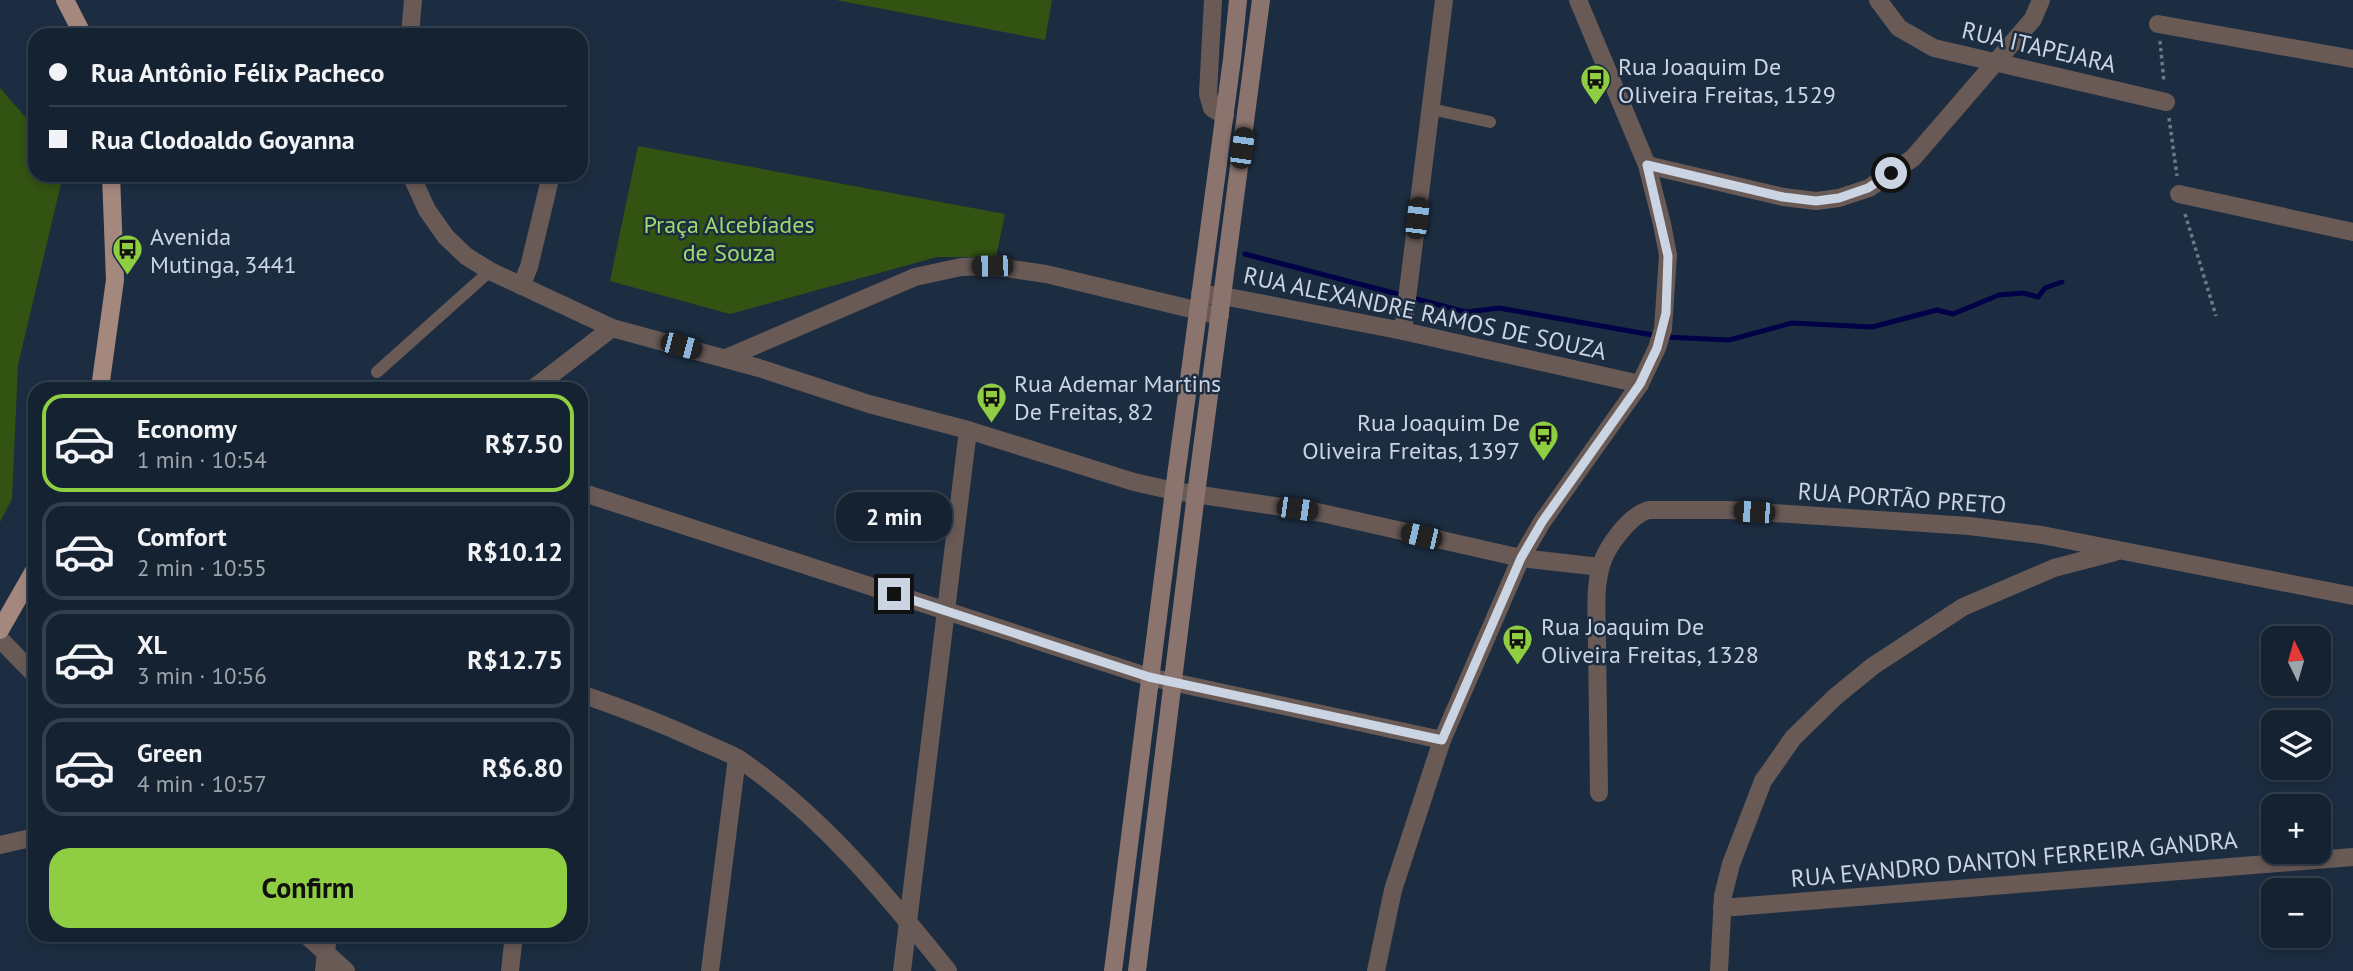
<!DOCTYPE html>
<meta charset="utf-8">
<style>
:root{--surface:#152231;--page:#1e2a39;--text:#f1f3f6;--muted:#9da4ab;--line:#343f4d;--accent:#8fcd42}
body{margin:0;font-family:"PT Sans",sans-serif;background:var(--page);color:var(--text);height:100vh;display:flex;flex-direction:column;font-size:26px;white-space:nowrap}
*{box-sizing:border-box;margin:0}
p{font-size:23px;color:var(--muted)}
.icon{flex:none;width:38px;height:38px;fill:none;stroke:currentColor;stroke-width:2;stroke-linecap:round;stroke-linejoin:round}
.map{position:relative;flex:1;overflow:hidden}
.side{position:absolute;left:28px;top:382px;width:560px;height:560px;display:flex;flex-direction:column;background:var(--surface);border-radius:21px;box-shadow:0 4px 10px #0003,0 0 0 2px var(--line)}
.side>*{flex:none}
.guide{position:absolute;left:28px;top:28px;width:560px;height:154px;border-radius:21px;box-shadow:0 4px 10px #0003,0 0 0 2px var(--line);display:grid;align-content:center;height:154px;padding:0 21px;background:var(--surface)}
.needle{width:46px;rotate:355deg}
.tools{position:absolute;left:2261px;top:626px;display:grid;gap:14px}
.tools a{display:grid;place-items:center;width:70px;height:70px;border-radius:14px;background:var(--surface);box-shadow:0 4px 10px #0003,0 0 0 2px var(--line);font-size:35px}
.end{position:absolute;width:32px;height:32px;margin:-16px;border:9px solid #cad4e2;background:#111;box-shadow:0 0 0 4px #111}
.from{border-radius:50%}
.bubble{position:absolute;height:49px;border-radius:21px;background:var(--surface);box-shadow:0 4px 10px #0003,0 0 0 2px var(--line);font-size:23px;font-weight:800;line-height:49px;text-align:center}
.car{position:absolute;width:21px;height:42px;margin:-21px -10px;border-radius:9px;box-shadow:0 0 5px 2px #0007;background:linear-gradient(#222 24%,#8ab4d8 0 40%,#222 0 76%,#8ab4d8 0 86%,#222 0)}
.guide b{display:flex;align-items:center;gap:24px;height:66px;font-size:26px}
.guide b+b{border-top:2px solid var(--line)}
.guide i{width:18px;height:18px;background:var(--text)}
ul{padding:12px 0 0;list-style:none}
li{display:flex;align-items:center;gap:21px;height:98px;margin:0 14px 10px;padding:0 7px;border:4px solid var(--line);border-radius:21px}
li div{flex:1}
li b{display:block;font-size:26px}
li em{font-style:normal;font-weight:800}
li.active{border-color:var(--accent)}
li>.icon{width:63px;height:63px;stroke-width:1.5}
.primary-button{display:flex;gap:14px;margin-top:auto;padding:14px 21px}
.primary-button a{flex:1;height:80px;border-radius:21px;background:var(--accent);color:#111;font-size:28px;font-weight:800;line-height:80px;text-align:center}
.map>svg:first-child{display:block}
</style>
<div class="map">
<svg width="2353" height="971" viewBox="0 0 2353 971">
<rect width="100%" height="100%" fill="#1c2d41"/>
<!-- green -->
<g fill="#325312">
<polygon points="836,0 1052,0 1045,40"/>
<polygon points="0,88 35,128 35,175 63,175 18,365 12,499 0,522"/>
<polygon points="638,146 1005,214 996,257 937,257 730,314 610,281"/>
</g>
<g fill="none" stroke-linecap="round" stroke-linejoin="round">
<!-- stream -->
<polyline stroke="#000147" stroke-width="5" points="1245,254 1466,312 1499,308 1664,337 1729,340 1792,323 1872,327 1937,310 1953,314 1999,295 2023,293 2038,297 2045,288 2062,282"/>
<!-- path -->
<g stroke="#6a7889" stroke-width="3.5" stroke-dasharray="3.5 3.5" stroke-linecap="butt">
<polyline points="2160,41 2164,82"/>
<polyline points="2169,118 2177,176"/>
<polyline points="2185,214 2216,316"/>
</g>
<!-- service -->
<g stroke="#695a56" stroke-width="12">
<polyline points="1431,109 1490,122"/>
<polyline points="377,372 490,271"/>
</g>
<!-- minor -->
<g stroke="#695a56" stroke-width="18">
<polyline points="1213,0 1208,94 1212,108 1225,116"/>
<polyline points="1878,0 1899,28 1934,48 2166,102"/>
<polyline points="2158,24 2353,59"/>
<polyline points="1647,165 1783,197 1816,201 1839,198 1869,188 1913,158 2033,19 2041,0"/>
<polyline points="2179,194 2353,232"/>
<polyline points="521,286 529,267 551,175"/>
<polyline points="1200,294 1223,296 1403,331 1640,384"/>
<polyline points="1403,331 1444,0"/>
<polyline points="726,358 915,277 961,267 992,266 1046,274 1220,316"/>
<polyline points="534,388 612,328"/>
<polyline points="581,492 1149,677 1442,740"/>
<polyline points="1521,558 1600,567"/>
<polyline points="0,639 35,675"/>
<path d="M581,694C622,708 661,723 700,741C713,747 727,752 739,759C821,815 887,895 948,971"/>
<path d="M1599,793C1598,743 1598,692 1597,642C1597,618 1594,589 1601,566C1606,547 1629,516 1648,510H1729L1969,526L2042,535L2353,596"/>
<polyline points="0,845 35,837"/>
<polyline points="1722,908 2353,857"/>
<polyline points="305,934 346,971"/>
<polyline points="324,971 328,934"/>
<polyline points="510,971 514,934"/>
<polyline points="710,971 737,758"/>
<polyline points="902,971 968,430"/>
<polyline points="1719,971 1723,896 1731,864 1763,781 1793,738 1835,697 1873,666 1963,607 2054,568 2115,552"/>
</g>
<!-- tertiary -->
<g stroke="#695a56" stroke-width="18">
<polyline points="410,35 413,0"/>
<polyline points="411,175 427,210 446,237 466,256 490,271 612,328 759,368 869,404 968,430 1134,482 1174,491 1322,513 1521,558"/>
<polyline points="1376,971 1393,890 1442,740 1521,558 1542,522 1640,384 1657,348 1663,329 1668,255 1662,224 1647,165 1578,0"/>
</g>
<!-- secondary -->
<g stroke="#8a746d" stroke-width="18">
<polyline points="1113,971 1174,491 1232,59 1238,0"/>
<polyline points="1137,971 1196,494 1261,0"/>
</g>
<!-- primary -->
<g stroke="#a4887e" stroke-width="18">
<polyline points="65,0 83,35"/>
<polyline points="100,388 115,280 111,175"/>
<polyline points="0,630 35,569"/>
</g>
</g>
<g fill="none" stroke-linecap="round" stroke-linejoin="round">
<!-- route -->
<polyline stroke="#cad4e2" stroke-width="9" points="894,594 1149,677 1442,740 1521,558 1542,522 1640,384 1657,348 1666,313 1668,256 1647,165 1783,197 1816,201 1839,198 1868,188 1891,173"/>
</g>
<!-- icons -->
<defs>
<symbol id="bus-pin" viewBox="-11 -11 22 30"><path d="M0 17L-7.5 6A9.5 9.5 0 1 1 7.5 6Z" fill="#8fcd42" stroke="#1c2d41"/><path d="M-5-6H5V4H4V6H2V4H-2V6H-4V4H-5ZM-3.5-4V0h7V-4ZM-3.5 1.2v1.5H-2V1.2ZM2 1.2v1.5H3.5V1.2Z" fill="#111"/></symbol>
</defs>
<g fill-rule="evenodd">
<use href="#bus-pin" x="1578" y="62" width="35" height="47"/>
<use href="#bus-pin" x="110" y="232" width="35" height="47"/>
<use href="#bus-pin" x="974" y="380" width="35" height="47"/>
<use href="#bus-pin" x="1526" y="418" width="35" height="47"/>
<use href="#bus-pin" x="1500" y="622" width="35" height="47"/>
</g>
<g text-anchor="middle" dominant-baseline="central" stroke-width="5" stroke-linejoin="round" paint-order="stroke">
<!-- street labels -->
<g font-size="24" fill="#cad4e2" stroke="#1c2d41">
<text transform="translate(2039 47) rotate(13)">RUA ITAPEJARA</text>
<text transform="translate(1425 313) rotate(12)">RUA ALEXANDRE RAMOS DE SOUZA</text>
<text transform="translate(1902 498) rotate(4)">RUA PORTÃO PRETO</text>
<text transform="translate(2014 859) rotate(-5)">RUA EVANDRO DANTON FERREIRA GANDRA</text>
</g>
<!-- poi labels -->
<g font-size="24" fill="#cad4e2" stroke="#1c2d41" text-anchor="start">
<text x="1618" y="66">Rua Joaquim De<tspan x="1618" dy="28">Oliveira Freitas, 1529</tspan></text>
<text x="150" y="236">Avenida<tspan x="150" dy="28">Mutinga, 3441</tspan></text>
<text x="1014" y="383">Rua Ademar Martins<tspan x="1014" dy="28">De Freitas, 82</tspan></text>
<text x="1520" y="422" text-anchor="end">Rua Joaquim De<tspan x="1520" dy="28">Oliveira Freitas, 1397</tspan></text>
<text x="1541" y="626">Rua Joaquim De<tspan x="1541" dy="28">Oliveira Freitas, 1328</tspan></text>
</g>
<!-- park labels -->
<g font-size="24" fill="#9eda6d" stroke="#1c2d41">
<text x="729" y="224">Praça Alcebíades<tspan x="729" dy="28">de Souza</tspan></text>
</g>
</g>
</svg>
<div class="tools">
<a><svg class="needle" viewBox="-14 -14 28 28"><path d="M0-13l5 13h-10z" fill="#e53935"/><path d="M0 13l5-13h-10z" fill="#9da4ab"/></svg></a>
<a><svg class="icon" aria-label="layers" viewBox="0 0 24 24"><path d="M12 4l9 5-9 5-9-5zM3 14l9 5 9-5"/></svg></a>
<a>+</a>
<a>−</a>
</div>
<i class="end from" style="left:1891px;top:173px"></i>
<i class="end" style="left:894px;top:594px"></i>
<div class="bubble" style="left:836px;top:492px;width:116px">2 min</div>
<i class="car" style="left:1242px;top:148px;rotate:8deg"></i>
<i class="car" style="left:1417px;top:218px;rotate:7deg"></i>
<i class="car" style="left:992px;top:266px;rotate:269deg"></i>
<i class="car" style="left:681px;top:346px;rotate:105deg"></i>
<i class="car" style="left:1297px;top:509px;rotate:98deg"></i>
<i class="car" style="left:1754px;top:512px;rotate:274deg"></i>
<i class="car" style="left:1421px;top:536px;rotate:283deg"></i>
<div class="guide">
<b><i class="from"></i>Rua Antônio Félix Pacheco</b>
<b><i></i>Rua Clodoaldo Goyanna</b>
</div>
<section class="side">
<ul>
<li class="active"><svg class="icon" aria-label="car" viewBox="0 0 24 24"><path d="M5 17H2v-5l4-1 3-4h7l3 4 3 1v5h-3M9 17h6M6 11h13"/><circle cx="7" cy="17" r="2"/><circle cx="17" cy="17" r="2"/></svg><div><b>Economy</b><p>1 min · 10:54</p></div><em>R$7.50</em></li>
<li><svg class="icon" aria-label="car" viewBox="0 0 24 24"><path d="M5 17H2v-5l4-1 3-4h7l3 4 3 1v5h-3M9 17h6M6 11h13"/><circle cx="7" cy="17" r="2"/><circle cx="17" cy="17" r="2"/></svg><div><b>Comfort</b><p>2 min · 10:55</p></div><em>R$10.12</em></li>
<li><svg class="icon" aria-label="car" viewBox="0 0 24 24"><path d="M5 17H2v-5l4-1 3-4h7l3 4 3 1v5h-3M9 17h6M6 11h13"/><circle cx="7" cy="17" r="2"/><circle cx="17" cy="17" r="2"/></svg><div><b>XL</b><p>3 min · 10:56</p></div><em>R$12.75</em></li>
<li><svg class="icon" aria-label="car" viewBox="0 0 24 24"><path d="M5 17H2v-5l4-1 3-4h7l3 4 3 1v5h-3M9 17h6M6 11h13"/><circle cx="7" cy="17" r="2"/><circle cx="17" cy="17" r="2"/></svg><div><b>Green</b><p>4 min · 10:57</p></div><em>R$6.80</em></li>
</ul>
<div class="primary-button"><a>Confirm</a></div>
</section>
</div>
